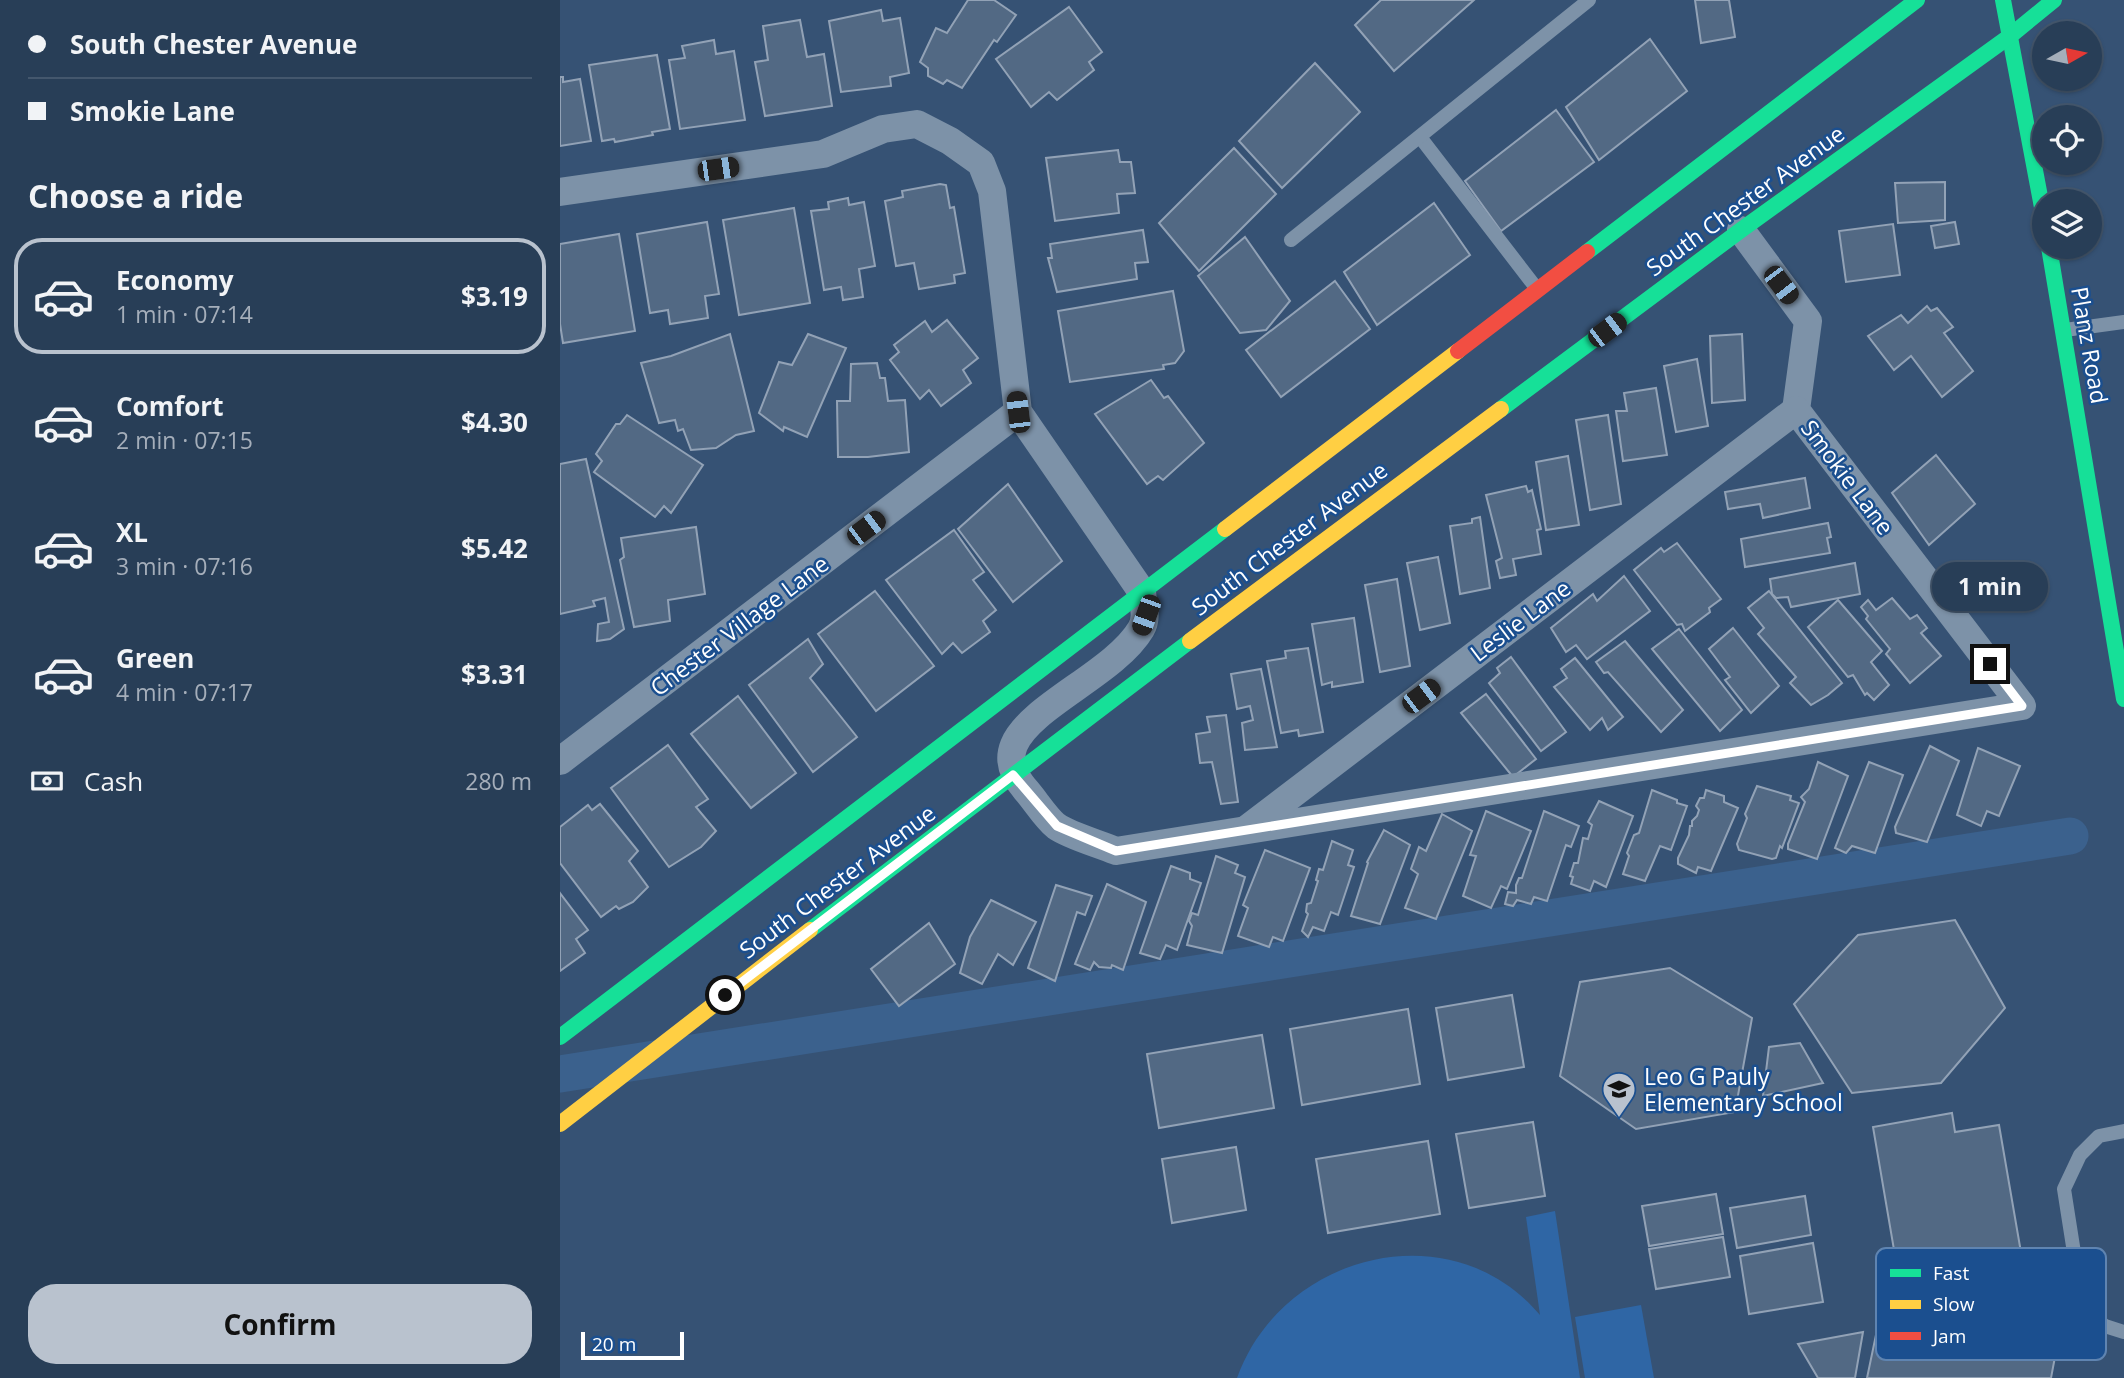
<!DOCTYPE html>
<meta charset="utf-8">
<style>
:root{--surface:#283e57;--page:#30455d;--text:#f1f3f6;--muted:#a5aeba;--line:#44576d;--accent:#b9c2ce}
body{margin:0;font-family:"Open Sans",sans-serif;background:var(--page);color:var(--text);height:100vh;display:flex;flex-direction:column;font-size:26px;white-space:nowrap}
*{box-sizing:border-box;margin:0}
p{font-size:23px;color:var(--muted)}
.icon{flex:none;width:38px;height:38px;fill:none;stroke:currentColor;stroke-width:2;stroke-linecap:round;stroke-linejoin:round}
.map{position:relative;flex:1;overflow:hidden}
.details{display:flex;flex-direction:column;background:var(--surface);width:560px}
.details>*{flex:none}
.top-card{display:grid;align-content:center;height:154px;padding:0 28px;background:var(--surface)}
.needle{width:46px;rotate:81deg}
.fabs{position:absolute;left:1472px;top:21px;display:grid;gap:14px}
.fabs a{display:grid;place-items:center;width:70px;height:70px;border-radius:50%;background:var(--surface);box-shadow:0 2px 5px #0004,0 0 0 2px var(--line);font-size:35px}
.scale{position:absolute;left:21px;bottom:18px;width:103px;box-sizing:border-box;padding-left:7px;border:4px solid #fff;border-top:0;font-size:19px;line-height:24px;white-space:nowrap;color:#fff;-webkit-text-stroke:5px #1b4f8f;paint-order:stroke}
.end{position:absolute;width:32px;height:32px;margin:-16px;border:9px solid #fff;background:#111;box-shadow:0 0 0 4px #111}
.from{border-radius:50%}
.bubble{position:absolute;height:49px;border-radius:24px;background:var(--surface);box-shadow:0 2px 5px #0004,0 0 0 2px var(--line);font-size:23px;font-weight:700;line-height:49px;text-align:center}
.car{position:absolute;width:21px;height:42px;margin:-21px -10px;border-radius:9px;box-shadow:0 0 5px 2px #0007;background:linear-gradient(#222 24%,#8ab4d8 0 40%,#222 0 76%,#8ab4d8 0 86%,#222 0)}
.top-card b{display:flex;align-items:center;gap:24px;height:66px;font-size:26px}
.top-card b+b{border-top:2px solid var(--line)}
.top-card i{width:18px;height:18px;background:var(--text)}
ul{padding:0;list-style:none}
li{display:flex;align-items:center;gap:21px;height:116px;margin:0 14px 10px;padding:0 14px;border:4px solid transparent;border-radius:28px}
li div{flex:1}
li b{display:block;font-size:26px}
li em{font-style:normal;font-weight:700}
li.selected{border-color:var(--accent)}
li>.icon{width:63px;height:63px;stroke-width:1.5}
h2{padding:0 28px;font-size:32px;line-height:84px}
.pay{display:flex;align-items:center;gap:18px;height:77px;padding:0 28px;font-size:26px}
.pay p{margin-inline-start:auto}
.cta{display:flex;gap:14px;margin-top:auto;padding:14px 28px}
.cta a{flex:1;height:80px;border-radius:28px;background:var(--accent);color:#111;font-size:28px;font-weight:700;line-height:80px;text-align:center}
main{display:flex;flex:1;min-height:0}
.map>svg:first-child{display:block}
</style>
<main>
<section class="details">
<div class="top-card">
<b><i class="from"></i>South Chester Avenue</b>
<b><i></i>Smokie Lane</b>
</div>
<h2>Choose a ride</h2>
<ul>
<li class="selected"><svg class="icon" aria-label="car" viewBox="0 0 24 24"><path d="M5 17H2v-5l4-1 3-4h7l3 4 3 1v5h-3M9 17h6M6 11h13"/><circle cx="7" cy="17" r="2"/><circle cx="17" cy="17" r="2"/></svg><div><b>Economy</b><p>1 min · 07:14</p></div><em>$3.19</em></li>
<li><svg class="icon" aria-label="car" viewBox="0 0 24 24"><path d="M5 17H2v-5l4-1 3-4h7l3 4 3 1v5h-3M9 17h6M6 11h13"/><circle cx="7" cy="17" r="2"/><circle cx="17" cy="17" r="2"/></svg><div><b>Comfort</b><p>2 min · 07:15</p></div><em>$4.30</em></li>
<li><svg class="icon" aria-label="car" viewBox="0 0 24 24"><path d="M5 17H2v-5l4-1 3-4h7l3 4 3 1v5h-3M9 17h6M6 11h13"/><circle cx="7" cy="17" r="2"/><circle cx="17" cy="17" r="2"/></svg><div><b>XL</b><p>3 min · 07:16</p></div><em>$5.42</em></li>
<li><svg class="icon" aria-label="car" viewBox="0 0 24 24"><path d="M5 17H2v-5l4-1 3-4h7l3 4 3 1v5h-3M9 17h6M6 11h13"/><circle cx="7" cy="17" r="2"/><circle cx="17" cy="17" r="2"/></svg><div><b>Green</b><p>4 min · 07:17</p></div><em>$3.31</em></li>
</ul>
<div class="pay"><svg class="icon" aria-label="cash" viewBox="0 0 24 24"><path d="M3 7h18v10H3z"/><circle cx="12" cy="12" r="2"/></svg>Cash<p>280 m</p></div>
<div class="cta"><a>Confirm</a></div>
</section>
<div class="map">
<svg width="1564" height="1378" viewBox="0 0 1564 1378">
<rect width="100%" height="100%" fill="#365274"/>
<!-- green -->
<g fill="#2f66a5">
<path d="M995,1211L1020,1378H677C722,1253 891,1210 980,1315L966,1217Z"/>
<polygon points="1081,1305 1094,1378 1025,1378 1015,1317"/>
</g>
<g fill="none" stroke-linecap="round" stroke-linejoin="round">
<!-- canal -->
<polyline stroke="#3b618d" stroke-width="37" points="0,1074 1510,836"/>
</g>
<!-- building -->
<g fill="#526984" stroke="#92a2b6" stroke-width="2">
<polygon points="408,0 434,0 456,15 437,42 434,40 402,88 387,80 383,84 368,76 368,68 360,62 376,28 387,33"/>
<polygon points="821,0 914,0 834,71 795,25"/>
<polygon points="1135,0 1169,0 1175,37 1141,43"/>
<polygon points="509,7 542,52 529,62 534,70 497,100 489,92 471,107 436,59"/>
<polygon points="321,10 323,21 340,18 349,73 330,77 331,86 281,92 269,21"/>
<polygon points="240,20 247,57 264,54 272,106 205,116 195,62 208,60 203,26"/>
<polygon points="1090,39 1127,91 1039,160 1006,107"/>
<polygon points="154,40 156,54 174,51 185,120 120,129 109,60 125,58 122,46"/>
<polygon points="97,55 110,129 92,132 93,135 55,142 54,139 42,141 29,65"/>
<polygon points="755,63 800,112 722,188 679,141"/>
<polygon points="0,77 3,77 3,82 20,79 31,141 0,146"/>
<polygon points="996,110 1034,162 941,231 905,181"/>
<polygon points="674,148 716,194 639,271 599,223"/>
<polygon points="558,150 560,162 571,162 575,193 557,194 559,213 495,221 486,158"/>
<polygon points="1385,182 1385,220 1338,223 1335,183"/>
<polygon points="380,184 386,185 390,208 394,207 405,273 394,275 395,283 359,289 354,263 336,266 325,201 343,197 342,191"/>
<polygon points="288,198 289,205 304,202 315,266 299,269 303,297 283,300 281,287 264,290 251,211 269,209 268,202"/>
<polygon points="874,203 910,255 817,325 784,272"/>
<polygon points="234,208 250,303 179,315 163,220"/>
<polygon points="147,222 159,294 145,296 148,318 110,324 108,310 90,313 77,234"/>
<polygon points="1395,222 1399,244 1375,248 1371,226"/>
<polygon points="1333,224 1340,275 1286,282 1279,231"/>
<polygon points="583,230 588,262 575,263 577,279 497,292 488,258 492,258 490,244"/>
<polygon points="59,234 75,331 3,343 0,324 0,244"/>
<polygon points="685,237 730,301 706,330 680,333 638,276"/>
<polygon points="775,281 810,329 721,397 686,350"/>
<polygon points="613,291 624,351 615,363 603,365 604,369 510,382 498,311"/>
<polygon points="1367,306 1371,311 1377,308 1393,327 1384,333 1413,371 1382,397 1351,356 1334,370 1308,336 1341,315 1348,323"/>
<polygon points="387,320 418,358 403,370 411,383 381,406 369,390 360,399 330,360 339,352 334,345 365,321 372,332"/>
<polygon points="170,334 194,431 176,435 156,448 131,450 123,429 118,431 115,420 99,423 81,363 111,356"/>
<polygon points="248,334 286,348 247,437 224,427 223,431 199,413 219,362 232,365"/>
<polygon points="1182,334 1185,400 1152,403 1150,336"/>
<polygon points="1137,359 1148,426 1116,432 1104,366"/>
<polygon points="317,363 320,378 325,378 328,401 345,400 349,452 308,457 278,457 277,401 290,401 291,364"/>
<polygon points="591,380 604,398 608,396 644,443 603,480 598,476 587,484 535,414"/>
<polygon points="1096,388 1107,455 1063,461 1056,411 1067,411 1064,393"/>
<polygon points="67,415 143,465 111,513 104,506 95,517 34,472 42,461 36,454 56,424 60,424"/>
<polygon points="1048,415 1061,504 1030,510 1016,420"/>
<polygon points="1376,455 1415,504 1369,545 1332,493"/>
<polygon points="1008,456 1019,525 986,530 976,462"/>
<polygon points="26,459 64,629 50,639 37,641 38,624 49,622 45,598 33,601 35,606 0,614 0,464"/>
<polygon points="1245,478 1250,508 1203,518 1200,504 1168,509 1165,492"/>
<polygon points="448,484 502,561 453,602 398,529"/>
<polygon points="966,486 968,492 972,490 981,529 977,530 981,554 953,559 956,575 940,578 936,561 942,558 926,495"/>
<polygon points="920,517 930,588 900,594 890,526 912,523 912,519"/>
<polygon points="1268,523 1271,537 1267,538 1270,553 1185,567 1181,539"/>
<polygon points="136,527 145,594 108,600 110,621 74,627 60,560 64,557 61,538"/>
<polygon points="394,530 424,572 413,580 436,610 423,621 430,632 402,653 393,643 382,654 326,580"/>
<polygon points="1117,543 1161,599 1149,608 1150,612 1125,631 1122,624 1117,625 1074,570 1101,548 1104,552"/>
<polygon points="878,557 890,623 860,630 847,563"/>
<polygon points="1295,563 1300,594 1231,607 1228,597 1216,598 1212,594 1210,579"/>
<polygon points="1064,576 1090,611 1027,659 1016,645 1006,652 991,628 1033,594 1037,601"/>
<polygon points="837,579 850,666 820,672 805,585"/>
<polygon points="315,591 374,666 316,711 258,634"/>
<polygon points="1209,591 1282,683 1268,695 1251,705 1230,683 1236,677 1198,634 1204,628 1188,608"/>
<polygon points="1332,598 1350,619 1357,615 1367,628 1361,633 1381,656 1350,683 1326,654 1330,649 1306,619 1308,616 1301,607 1308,600 1316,610"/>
<polygon points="1278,600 1322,651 1311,662 1329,685 1314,700 1307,693 1305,695 1293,675 1288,677 1248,627"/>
<polygon points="794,618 803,682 772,687 772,682 762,685 752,624"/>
<polygon points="1173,628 1219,686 1191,713 1165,680 1170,677 1149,649"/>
<polygon points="1119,629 1182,710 1160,731 1092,649"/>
<polygon points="248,639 263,664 250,678 297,737 253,772 189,685"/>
<polygon points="1065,641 1123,710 1101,732 1048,672 1044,673 1036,662"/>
<polygon points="748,648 763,732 739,736 738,730 721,733 707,661 726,658 725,651"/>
<polygon points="951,657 1006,732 981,751 929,683 940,673 937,668"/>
<polygon points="1015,658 1063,717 1048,730 1042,718 1030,730 994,687 1007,678 1001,669"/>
<polygon points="701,669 717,747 685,750 682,723 693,720 690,706 677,709 671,674"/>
<polygon points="926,694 976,759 953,777 901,713"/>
<polygon points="178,696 236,773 191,808 131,734"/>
<polygon points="666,715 678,802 661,804 652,762 640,763 636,734 650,732 647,717"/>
<polygon points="108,745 148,799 136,807 156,831 141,847 109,867 51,788"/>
<polygon points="1370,746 1399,761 1367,842 1336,833 1335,827"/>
<polygon points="1418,748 1460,766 1439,816 1427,811 1421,826 1397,815"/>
<polygon points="1258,762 1288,776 1257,859 1228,849 1228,844 1245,802 1241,797 1249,789"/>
<polygon points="1309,762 1343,775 1315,853 1292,846 1286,853 1275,848"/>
<polygon points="1197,786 1231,796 1230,800 1239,803 1222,848 1220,846 1216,858 1212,859 1179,850 1177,844 1187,818 1185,814"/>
<polygon points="1092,790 1117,800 1117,803 1127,806 1111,850 1100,846 1085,881 1063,874 1069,856 1067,853 1074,835 1079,833"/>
<polygon points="1146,790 1164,796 1164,802 1178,808 1151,871 1138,867 1136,873 1118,864 1118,858 1129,835 1130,826 1132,826 1132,821 1137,816 1139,810 1136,806 1140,798 1144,798"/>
<polygon points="1039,801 1073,816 1046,887 1034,881 1030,891 1011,884 1013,877 1010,876 1014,863 1018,863 1023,838 1028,839 1032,825 1028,822"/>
<polygon points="40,804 78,851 69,861 88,887 73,902 59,909 56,906 41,917 0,863 0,827 28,805 32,810"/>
<polygon points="926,811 971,831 947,889 941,886 931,908 903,896 916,856 910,855"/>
<polygon points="984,811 1019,826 1011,847 1006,845 987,901 974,897 971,904 957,900 953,906 945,904 948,892 956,893 956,885 959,878 962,878"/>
<polygon points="882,814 912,831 876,919 845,908 858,874 851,869 859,847 866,851"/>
<polygon points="824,830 850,845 820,924 791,916 808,863 807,862"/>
<polygon points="772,841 793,850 788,865 794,867 778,915 771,912 764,931 753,927 748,937 742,931 748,914 746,912 747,904 751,903 758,881 756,880 759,869 763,870"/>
<polygon points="705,850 750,868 723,941 713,937 709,947 678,936 688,908 683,905"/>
<polygon points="656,856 678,865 675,873 685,877 662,953 627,945 632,926 629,921 632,913 638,915"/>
<polygon points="611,866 630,873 630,879 641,883 617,950 606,945 600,959 580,953"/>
<polygon points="547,884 586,902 563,970 552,965 551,968 539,967 534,962 530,970 515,964"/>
<polygon points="496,885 532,896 525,915 517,912 495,981 468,968"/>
<polygon points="0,893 28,930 16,939 25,953 0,971"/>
<polygon points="431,900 476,922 453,965 438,954 422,984 400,973 410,937"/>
<polygon points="1395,920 1445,1008 1381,1083 1292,1093 1234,1004 1298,935"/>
<polygon points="369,923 395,964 339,1006 311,969"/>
<polygon points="1110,968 1192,1018 1175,1112 1076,1129 1000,1076 1020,982"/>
<polygon points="952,995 964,1067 888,1080 876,1008"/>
<polygon points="848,1009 860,1084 742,1105 730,1029"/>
<polygon points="702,1035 714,1108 599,1128 587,1054"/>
<polygon points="1240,1043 1263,1083 1203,1096 1209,1047"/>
<polygon points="1392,1113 1395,1132 1439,1125 1463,1264 1415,1272 1414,1266 1339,1279 1313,1127"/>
<polygon points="973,1122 985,1196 909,1208 896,1134"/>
<polygon points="868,1141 880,1214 768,1233 756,1159"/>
<polygon points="676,1147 686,1210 612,1223 602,1159"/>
<polygon points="1156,1194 1163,1234 1089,1246 1082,1206"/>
<polygon points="1245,1196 1251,1235 1177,1248 1170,1208"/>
<polygon points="1163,1237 1170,1277 1096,1289 1089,1249"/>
<polygon points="1253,1243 1263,1302 1189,1314 1180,1256"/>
<polygon points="1415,1296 1498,1341 1491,1378 1307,1378 1321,1311"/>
<polygon points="1303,1332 1295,1378 1258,1378 1238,1344"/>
</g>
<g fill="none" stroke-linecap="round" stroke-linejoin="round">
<!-- lane -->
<g stroke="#7d92a8" stroke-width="14">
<polyline points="860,137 977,289"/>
<polyline points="731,240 1029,0"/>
<polyline points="1505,330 1564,322"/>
<polyline points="1564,1131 1539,1136 1520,1155 1504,1189 1523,1310 1545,1326 1564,1332"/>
</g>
<!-- street -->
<g stroke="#7d92a8" stroke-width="28">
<path d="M0,192L263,154L323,129L357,124L390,141L421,163L432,191L458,412L582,592C583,605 588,617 581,629C555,673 470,706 454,745C447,762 454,776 465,789C475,800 485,817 496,826C510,836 540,844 556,851L1462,706L1236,410L1248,321L1181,230"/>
<polyline points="0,761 458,412"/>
<polyline points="687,829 1236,410"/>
</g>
<!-- fast -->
<g stroke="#16e098" stroke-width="16">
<polyline points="1443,0 1484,218"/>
<polyline points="1489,247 1564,699"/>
<polyline points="1027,252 1357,0"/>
<polyline points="941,409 1181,230 1450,36 1494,0"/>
<polyline points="250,930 630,641"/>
<polyline points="0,1037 665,529"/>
</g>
<!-- slow -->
<g stroke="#ffcf43" stroke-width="16">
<polyline points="665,529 898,351"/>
<polyline points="630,641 941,409"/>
<polyline points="0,1124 250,930"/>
</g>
<!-- jam -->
<polyline stroke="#f24e42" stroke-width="16" points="898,351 1027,252"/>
</g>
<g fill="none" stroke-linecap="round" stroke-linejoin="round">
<!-- route -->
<polyline stroke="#fff" stroke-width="9" points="165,995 453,775 497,826 556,851 1462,706 1430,664"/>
</g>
<!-- icons -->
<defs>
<symbol id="school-pin" viewBox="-11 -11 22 30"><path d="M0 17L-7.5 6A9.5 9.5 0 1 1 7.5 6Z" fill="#b9c2ce" stroke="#1b4f8f"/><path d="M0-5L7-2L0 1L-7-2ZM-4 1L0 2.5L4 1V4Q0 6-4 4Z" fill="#111"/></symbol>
</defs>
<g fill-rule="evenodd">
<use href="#school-pin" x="1040" y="1070" width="38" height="52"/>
</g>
<g text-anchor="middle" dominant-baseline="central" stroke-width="5" stroke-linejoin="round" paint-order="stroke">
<!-- street labels -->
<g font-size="23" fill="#fff" stroke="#1b4f8f">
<text transform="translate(1185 200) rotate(-36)">South Chester Avenue</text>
<text transform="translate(1530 345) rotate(80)">Planz Road</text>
<text transform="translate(1288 477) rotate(53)">Smokie Lane</text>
<text transform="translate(729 538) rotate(-37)">South Chester Avenue</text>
<text transform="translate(960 620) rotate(-37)">Leslie Lane</text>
<text transform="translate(179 625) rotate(-37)">Chester Village Lane</text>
<text transform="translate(277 881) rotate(-37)">South Chester Avenue</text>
</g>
<!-- poi labels -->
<g font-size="23" fill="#fff" stroke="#1b4f8f" text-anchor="start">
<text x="1084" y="1076">Leo G Pauly<tspan x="1084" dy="26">Elementary School</tspan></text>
</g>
</g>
<!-- legend -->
<rect x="1316" y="1248" width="230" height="112" rx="10" fill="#1b4f8f" stroke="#5f84b1" stroke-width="2"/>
<rect x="1330" y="1269" width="31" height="8" fill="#16e098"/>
<rect x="1330" y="1300" width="31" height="9" fill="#ffcf43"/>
<rect x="1330" y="1332" width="31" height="8" fill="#f24e42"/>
<g font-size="19" fill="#fff">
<text x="1373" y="1280">Fast</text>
<text x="1373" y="1311">Slow</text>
<text x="1373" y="1343">Jam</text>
</g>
</svg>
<div class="fabs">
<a><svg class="needle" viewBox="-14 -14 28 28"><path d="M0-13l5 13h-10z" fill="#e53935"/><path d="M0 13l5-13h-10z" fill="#a5aeba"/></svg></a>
<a><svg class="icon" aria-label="locate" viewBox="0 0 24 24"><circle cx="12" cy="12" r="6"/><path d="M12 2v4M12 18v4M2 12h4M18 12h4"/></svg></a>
<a><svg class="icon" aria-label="layers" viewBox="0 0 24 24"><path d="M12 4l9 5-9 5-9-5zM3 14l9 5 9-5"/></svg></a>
</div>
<div class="scale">20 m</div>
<i class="end from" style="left:165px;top:995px"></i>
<i class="end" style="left:1430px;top:664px"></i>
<div class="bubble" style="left:1372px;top:562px;width:116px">1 min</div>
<i class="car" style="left:158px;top:169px;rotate:82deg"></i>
<i class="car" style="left:1221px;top:285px;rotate:143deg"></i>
<i class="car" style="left:1047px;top:330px;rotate:53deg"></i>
<i class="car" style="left:458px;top:412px;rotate:353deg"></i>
<i class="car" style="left:306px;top:528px;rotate:53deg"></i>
<i class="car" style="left:586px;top:615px;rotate:200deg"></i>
<i class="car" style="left:861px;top:696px;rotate:53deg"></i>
</div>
</main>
